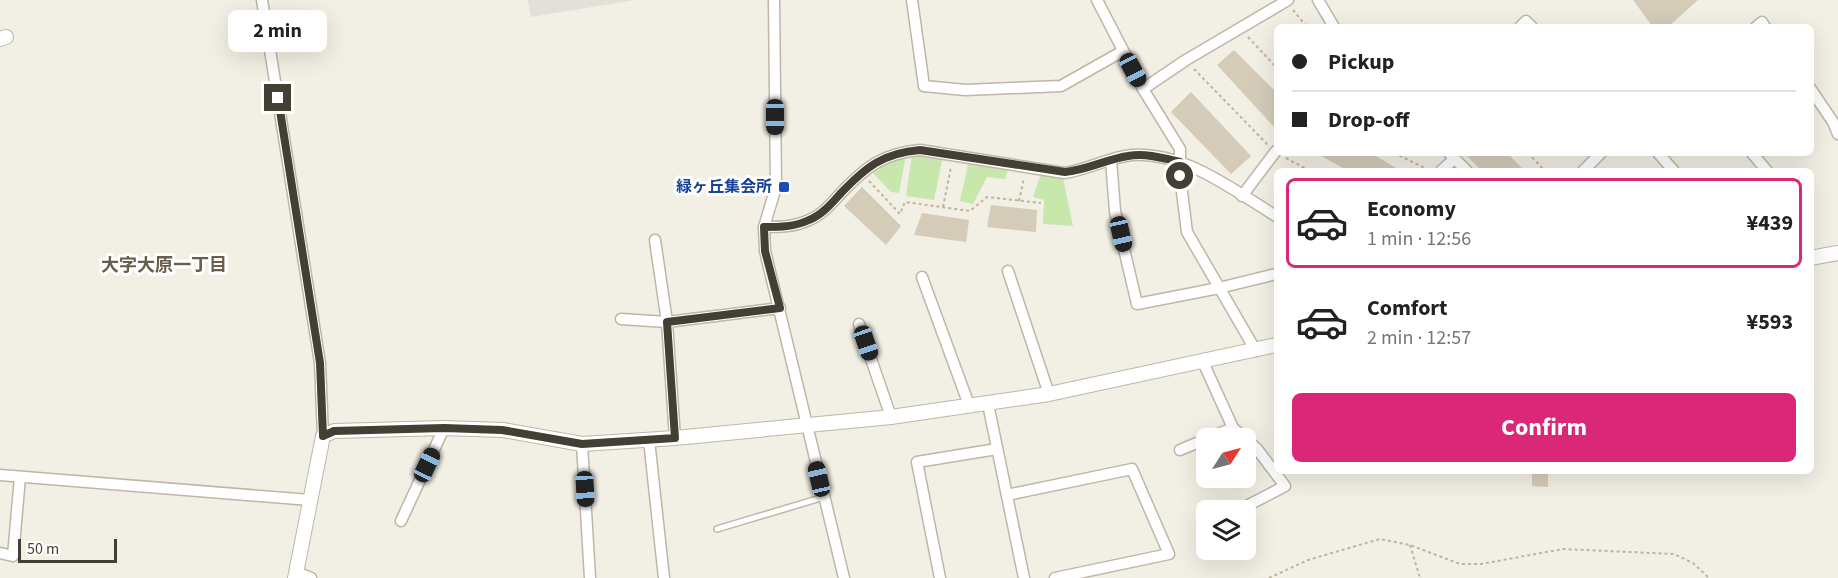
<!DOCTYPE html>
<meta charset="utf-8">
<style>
:root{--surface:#fff;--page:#f6f6f6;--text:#222;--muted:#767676;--line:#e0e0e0;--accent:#db2777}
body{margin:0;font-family:"Source Sans 3","Noto Sans JP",sans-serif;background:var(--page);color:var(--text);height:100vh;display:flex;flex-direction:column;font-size:22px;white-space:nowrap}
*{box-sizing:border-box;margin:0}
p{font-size:20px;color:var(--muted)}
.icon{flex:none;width:33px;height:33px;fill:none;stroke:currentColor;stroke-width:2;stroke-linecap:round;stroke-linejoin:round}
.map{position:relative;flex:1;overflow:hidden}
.details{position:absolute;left:1274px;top:168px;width:540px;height:306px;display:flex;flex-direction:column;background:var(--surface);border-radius:9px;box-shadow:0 6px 24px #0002}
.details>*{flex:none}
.guide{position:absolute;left:1274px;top:24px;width:540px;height:132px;border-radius:9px;box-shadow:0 6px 24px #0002;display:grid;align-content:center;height:132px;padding:0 18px;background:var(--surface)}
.needle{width:39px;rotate:54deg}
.controls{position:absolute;left:1196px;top:428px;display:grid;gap:12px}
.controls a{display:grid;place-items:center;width:60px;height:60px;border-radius:9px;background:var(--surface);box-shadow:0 6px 24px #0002;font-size:30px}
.scale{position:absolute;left:18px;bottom:15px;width:99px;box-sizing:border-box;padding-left:6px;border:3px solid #443f34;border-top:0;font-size:16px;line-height:21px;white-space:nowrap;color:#443f34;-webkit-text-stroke:4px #fff;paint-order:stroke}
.end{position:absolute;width:27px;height:27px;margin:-14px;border:8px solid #443f34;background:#fff;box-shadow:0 0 0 3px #fff}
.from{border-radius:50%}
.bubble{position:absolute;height:42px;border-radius:9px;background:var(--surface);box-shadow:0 6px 24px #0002;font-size:20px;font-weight:700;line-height:42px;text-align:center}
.car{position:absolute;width:18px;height:36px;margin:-18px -9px;border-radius:8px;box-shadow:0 0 4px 2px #0007;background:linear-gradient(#222 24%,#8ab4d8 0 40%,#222 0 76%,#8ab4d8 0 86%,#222 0)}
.guide b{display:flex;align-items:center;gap:21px;height:57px;font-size:22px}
.guide b+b{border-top:2px solid var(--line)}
.guide i{width:15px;height:15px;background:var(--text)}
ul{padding:10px 0 0;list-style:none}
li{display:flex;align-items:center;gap:18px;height:90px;margin:0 12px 9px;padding:0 6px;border:3px solid transparent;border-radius:9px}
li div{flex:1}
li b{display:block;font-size:22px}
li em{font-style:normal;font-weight:700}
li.selected{border-color:var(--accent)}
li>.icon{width:54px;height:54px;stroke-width:1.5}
.primary-button{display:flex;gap:12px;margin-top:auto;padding:12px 18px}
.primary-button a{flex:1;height:69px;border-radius:9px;background:var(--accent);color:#fff;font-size:24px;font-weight:700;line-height:69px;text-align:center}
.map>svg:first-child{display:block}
</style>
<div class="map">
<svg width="1838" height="578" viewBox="0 0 1838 578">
<rect width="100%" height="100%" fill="#f2efe4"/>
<!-- industrial -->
<polygon fill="#e4e0d9" points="528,0 635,0 531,17"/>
<!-- green -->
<g fill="#c8e7ac">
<polygon points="906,155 899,193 891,192 871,171 886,162"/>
<polygon points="912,155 943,156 934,200 906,196"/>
<polygon points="969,160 1009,166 1005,179 987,177 973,204 960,201"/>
<polygon points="1041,174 1063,178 1073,226 1043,224 1044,200 1033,197"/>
</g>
<!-- building -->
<g fill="#d4cbb9">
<polygon points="1633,0 1698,0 1668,27 1653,27"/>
<polygon points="1234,50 1276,92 1276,129 1217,65"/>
<polygon points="1191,92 1251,156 1231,174 1171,112"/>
<polygon points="1316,153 1371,153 1401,171 1348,171"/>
<polygon points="1464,153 1507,153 1525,171 1482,171"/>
<polygon points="862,187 901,226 886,245 844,206"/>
<polygon points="991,205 1037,210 1036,232 987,227"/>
<polygon points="922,213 969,220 966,242 914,235"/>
<polygon points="1532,471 1548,471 1548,487 1532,486"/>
</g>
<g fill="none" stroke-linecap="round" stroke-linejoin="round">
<defs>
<polyline id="service" points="717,529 824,497"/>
<g id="minor">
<polyline points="262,0 320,363 323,436"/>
<polyline points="774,0 776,187 764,227 765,251 844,578"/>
<polyline points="912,0 924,86 965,90 1061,86 1123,51"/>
<polyline points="1097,0 1143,89 1180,149 1180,176 1187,232 1256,351"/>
<polyline points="1318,0 1334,27"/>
<polyline points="1520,27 1526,21 1532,27"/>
<polyline points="1756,27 1762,22 1765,27"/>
<polyline points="1810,88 1833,122 1838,134"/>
<polyline points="1143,89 1186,60 1288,0"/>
<polyline points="1449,153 1467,171"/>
<polyline points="1658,153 1674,171"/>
<polyline points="1752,153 1767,171"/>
<polyline points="1111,160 1115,211 1137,304 1219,288 1276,274"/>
<polyline points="1441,171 1454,159"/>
<polyline points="1583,171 1601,153"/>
<polyline points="1242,196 1276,151"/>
<path d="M764,227C780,227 794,227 809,220C822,215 832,203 841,193C866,167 883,153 920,150L1064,173C1088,170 1109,157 1132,155C1186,152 1233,190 1276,216"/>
<polyline points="655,240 667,322 675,438"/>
<polyline points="1008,271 1049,394"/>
<polyline points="922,277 969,405"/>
<polyline points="621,319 667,322 780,308"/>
<polyline points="859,324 891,417"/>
<polyline points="1203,362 1233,428 1245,438"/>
<polyline points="988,404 1024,578"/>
<polyline points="1208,438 1233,428"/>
<polyline points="649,440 664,578"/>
<polyline points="582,444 590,578"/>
<polyline points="1180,450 1206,439"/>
<polyline points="0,475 310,500"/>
<polyline points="1007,495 1132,469 1169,554 1055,578"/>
<polyline points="1239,510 1285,486 1257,449 1245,438"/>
<polyline points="401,521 444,428"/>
<polyline points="0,553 13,556 20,477"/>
<polyline points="296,572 311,578"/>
<polyline points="940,578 917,462 997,449"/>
</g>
<g id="tertiary">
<polyline points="0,39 6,37"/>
<polyline points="1810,258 1838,253"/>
<polyline points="295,578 323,436 334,431 444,428 503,430 582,444 675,438 891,417 1049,394 1276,345"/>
</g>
</defs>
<!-- service casing -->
<use href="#service" stroke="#beb7a7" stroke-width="8"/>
<!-- minor casing -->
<use href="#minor" stroke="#beb7a7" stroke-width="13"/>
<!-- tertiary casing -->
<use href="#tertiary" stroke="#beb7a7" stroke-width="16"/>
<!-- path -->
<g stroke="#c0b498" stroke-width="2" stroke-dasharray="3 3" stroke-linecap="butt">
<polyline points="1293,10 1307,27"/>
<polyline points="1248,37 1276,67"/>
<polyline points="1194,69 1268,145"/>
<polyline points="1394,153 1429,170"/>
<polyline points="1528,153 1545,171"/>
<polyline points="1286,158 1310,171"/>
<polyline points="869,181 900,214 905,202 970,211 987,197 1041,203"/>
<polyline points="1019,201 1024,178"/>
<polyline points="943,207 951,167"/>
<polyline points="1410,545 1420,578"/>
<polyline points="1269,578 1308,560 1380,539 1410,545 1460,564 1481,564 1563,549 1674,554 1693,563 1709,578"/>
</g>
<!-- service -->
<use href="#service" stroke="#fff" stroke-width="5"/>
<!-- minor -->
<use href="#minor" stroke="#fff" stroke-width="10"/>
<!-- tertiary -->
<use href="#tertiary" stroke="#fff" stroke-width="14"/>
</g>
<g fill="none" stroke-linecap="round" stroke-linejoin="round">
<!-- route -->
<path stroke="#443f34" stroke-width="8" d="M278,98L320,363L323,436L334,431L444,428L502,430L582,444L675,438L667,322L780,308L765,251L764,227C780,227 794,227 809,220C822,215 832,203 841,193C866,167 883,153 920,150L1065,172C1087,170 1107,159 1128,156C1146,153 1163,158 1180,162V176"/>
</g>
<!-- markers -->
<rect fill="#1a4fb4" stroke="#fff" stroke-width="2" x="778" y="181" width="12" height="12" rx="3"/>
<g text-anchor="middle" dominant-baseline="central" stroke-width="6" stroke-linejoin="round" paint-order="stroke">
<!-- transit labels -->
<g font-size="16" font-weight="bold" fill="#164399" stroke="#fff" text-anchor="end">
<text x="772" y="187">緑ヶ丘集会所</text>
</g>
<!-- neighbourhood labels -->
<g font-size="18" font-weight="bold" fill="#675e4b" stroke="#fff">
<text x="164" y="265">大字大原一丁目</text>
</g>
</g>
</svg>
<div class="controls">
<a><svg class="needle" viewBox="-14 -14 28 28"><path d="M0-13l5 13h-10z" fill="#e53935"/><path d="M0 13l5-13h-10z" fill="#767676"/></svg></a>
<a><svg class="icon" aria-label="layers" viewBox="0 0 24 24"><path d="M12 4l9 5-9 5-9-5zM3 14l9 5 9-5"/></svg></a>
</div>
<div class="scale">50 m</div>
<i class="end from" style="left:1180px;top:176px"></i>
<i class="end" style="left:278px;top:98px"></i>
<div class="bubble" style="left:228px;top:10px;width:99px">2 min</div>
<i class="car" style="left:1133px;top:70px;rotate:152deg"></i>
<i class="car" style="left:775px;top:117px;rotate:180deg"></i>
<i class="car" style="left:1121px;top:234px;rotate:167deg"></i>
<i class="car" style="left:866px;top:343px;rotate:161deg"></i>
<i class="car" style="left:427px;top:465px;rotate:25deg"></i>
<i class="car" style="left:819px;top:479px;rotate:347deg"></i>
<i class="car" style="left:585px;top:489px;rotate:177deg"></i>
<div class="guide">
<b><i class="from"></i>Pickup</b>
<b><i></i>Drop-off</b>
</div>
<section class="details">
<ul>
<li class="selected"><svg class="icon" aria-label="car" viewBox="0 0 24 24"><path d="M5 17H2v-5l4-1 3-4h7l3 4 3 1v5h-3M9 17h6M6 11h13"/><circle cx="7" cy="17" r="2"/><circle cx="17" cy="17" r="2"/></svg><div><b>Economy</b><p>1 min · 12:56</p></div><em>¥439</em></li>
<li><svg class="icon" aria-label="car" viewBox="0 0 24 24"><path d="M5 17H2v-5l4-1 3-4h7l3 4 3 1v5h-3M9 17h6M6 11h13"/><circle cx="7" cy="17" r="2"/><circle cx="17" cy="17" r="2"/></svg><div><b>Comfort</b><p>2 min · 12:57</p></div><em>¥593</em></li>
</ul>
<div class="primary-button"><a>Confirm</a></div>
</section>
</div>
